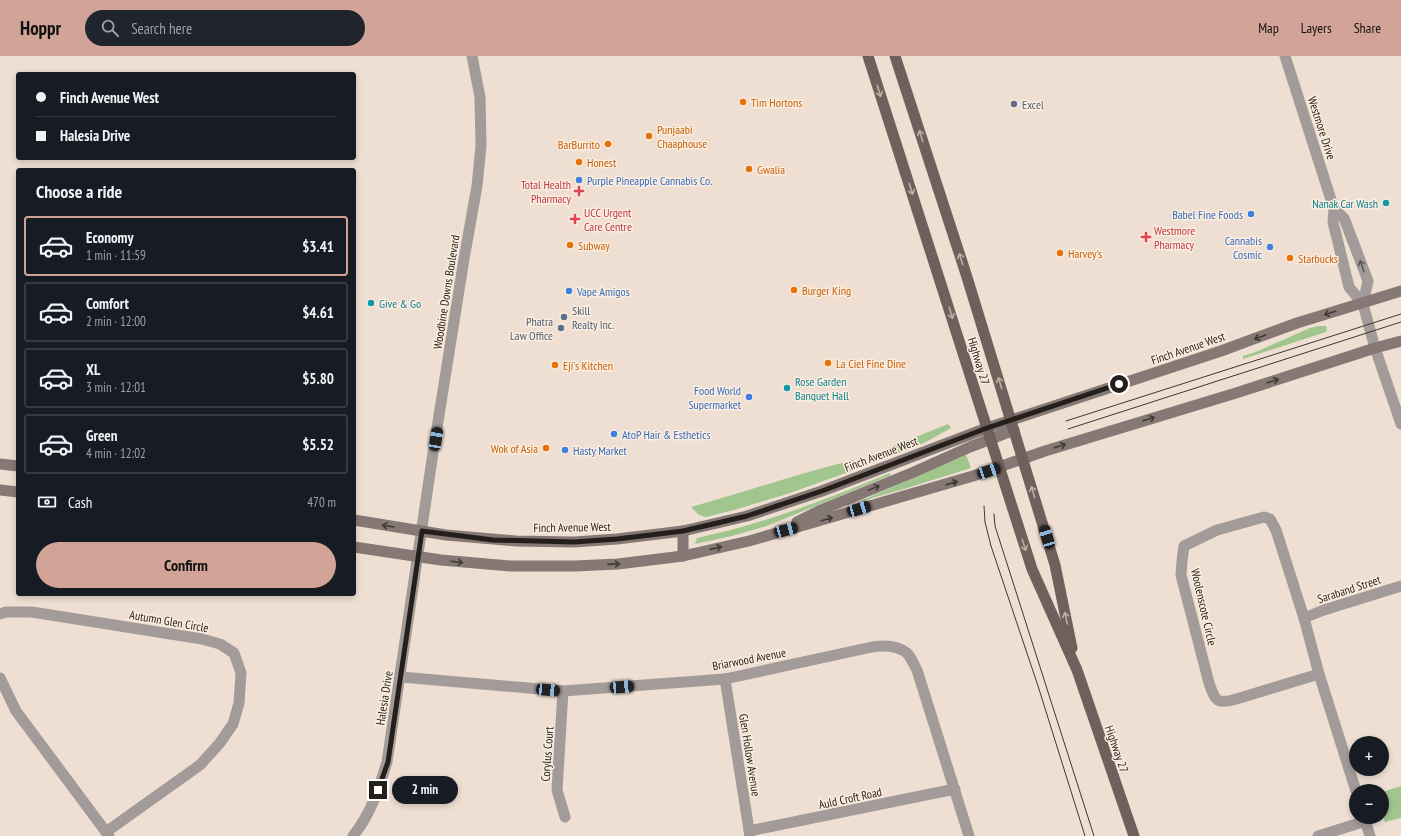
<!DOCTYPE html>
<meta charset="utf-8">
<style>
:root{--surface:#171b24;--page:#20242c;--text:#f1f3f6;--muted:#9ea1a6;--line:#363941;--accent:#d1a497}
body{margin:0;font-family:"PT Sans Narrow",sans-serif;background:var(--page);color:var(--text);height:100vh;display:flex;flex-direction:column;font-size:15px;white-space:nowrap}
*{box-sizing:border-box;margin:0}
p{font-size:13px;color:var(--muted)}
.icon{flex:none;width:22px;height:22px;fill:none;stroke:currentColor;stroke-width:2;stroke-linecap:round;stroke-linejoin:round}
.map{position:relative;flex:1;overflow:hidden}
.drawer{position:absolute;left:16px;top:112px;width:340px;height:428px;display:flex;flex-direction:column;background:var(--surface);border-radius:4px;box-shadow:0 2px 6px #0003}
.drawer>*{flex:none}
.guide{position:absolute;left:16px;top:16px;width:340px;height:88px;border-radius:4px;box-shadow:0 2px 6px #0003;display:grid;align-content:center;height:88px;padding:0 20px;background:var(--surface)}
.fabs{position:absolute;left:1349px;top:680px;display:grid;gap:8px}
.fabs a{display:grid;place-items:center;width:40px;height:40px;border-radius:50%;background:var(--surface);box-shadow:0 2px 6px #0003;font-size:20px}
.end{position:absolute;width:18px;height:18px;margin:-9px;border:5px solid #241f1a;background:#fff;box-shadow:0 0 0 2px #fff}
.from{border-radius:50%}
.bubble{position:absolute;height:28px;border-radius:14px;background:var(--surface);box-shadow:0 2px 6px #0003;font-size:13px;font-weight:700;line-height:28px;text-align:center}
.car{position:absolute;width:12px;height:24px;margin:-12px -6px;border-radius:5px;box-shadow:0 0 3px 1px #0007;background:linear-gradient(#222 24%,#8ab4d8 0 40%,#222 0 76%,#8ab4d8 0 86%,#222 0)}
.guide b{display:flex;align-items:center;gap:14px;height:38px;font-size:15px}
.guide b+b{border-top:1px solid var(--line)}
.guide i{width:10px;height:10px;background:var(--text)}
ul{padding:0;list-style:none}
li{display:flex;align-items:center;gap:12px;height:60px;margin:0 8px 6px;padding:0 12px;border:2px solid var(--line);border-radius:4px}
li div{flex:1}
li b{display:block;font-size:15px}
li em{font-style:normal;font-weight:700}
li.selected{border-color:var(--accent)}
li>.icon{width:36px;height:36px;stroke-width:1.5}
h2{padding:0 20px;font-size:18px;line-height:48px}
.pay{display:flex;align-items:center;gap:10px;height:44px;padding:0 20px;font-size:15px}
.pay p{margin-inline-start:auto}
.button{display:flex;gap:8px;margin-top:auto;padding:8px 20px}
.button a{flex:1;height:46px;border-radius:24px;background:var(--accent);color:#111;font-size:16px;font-weight:700;line-height:46px;text-align:center}
header{display:flex;align-items:center;gap:24px;box-sizing:border-box;height:56px;padding:0 20px;background:var(--accent);color:#111}
header strong{font-size:19px}
nav{display:flex;gap:22px;margin-inline-start:auto;font-size:14px}
.search{width:280px;height:36px;background:var(--page);display:flex;align-items:center;gap:10px;box-sizing:border-box;padding:0 14px;border-radius:22px;color:var(--muted);font-size:15px}
.map>svg:first-child{display:block}
</style>
<header>
<strong>Hoppr</strong>
<div class="search"><svg class="icon" aria-label="search" viewBox="0 0 24 24"><circle cx="10" cy="10" r="6"/><path d="M15 15l6 6"/></svg>Search here</div>
<nav><a>Map</a><a>Layers</a><a>Share</a></nav>
</header>
<div class="map">
<svg width="1401" height="780" viewBox="0 0 1401 780">
<rect width="100%" height="100%" fill="#eedfd2"/>
<!-- green -->
<g fill="#a0c68e">
<polygon points="1319,270 1326,270 1327,274 1326,276 1243,303 1243,300 1253,297 1310,272"/>
<polygon points="948,368 951,372 926,386 889,401 886,393"/>
<polygon points="966,399 971,412 904,433 858,446"/>
<path d="M854,404L857,413L787,438L734,454L706,461L699,459L691,451C746,436 799,417 854,404Z"/>
<path d="M890,417L891,419L767,470L732,480L695,488L697,482C764,468 827,443 890,417Z"/>
<polygon points="1401,730 1401,762 1385,766 1382,757 1382,736"/>
</g>
<g fill="none" stroke-linecap="round" stroke-linejoin="round">
<!-- minor -->
<g stroke="#a39b99" stroke-width="11">
<polyline points="1375,292 1401,368"/>
<polyline points="0,558 6,556 32,556 202,583 220,588 234,597 241,617 239,647 233,668 219,688 200,709 106,776"/>
<polyline points="1304,562 1324,554 1401,530"/>
<path d="M1319,618L1233,644C1215,648 1215,643 1209,627L1181,519L1182,505L1184,490L1217,474L1264,461L1270,463L1276,474L1304,562L1319,618L1356,735"/>
<path d="M401,621L563,635L725,623L872,591C884,589 897,589 907,597C911,601 914,609 917,614L969,780"/>
<polyline points="0,622 16,655 109,780"/>
<polyline points="725,623 750,780"/>
<polyline points="563,635 557,734 565,761"/>
<polyline points="1364,761 1370,780"/>
<polyline points="749,775 955,733"/>
<path d="M353,780C371,758 379,732 387,706L433,397L464,203L477,130L481,90L480,41L472,0"/>
<polyline points="1318,780 1366,765"/>
</g>
<!-- tertiary -->
<g stroke="#a39b99" stroke-width="11">
<polyline points="1285,0 1334,153 1344,162 1368,225 1363,248"/>
<polyline points="1334,153 1333,166 1349,231 1363,248 1375,292"/>
</g>
<!-- secondary -->
<g stroke="#857875" stroke-width="11">
<polyline points="0,408 18,410"/>
<polyline points="0,434 18,436"/>
<polyline points="354,464 446,479 516,485 574,486 617,483 683,475 747,460 822,435 987,372 1221,295 1297,267 1401,235"/>
<polyline points="797,466 821,454 914,416 970,391 1014,374"/>
<polyline points="683,475 683,500"/>
<polyline points="354,491 441,504 511,510 575,510 618,508 683,500 749,485 973,420 1045,395 1236,337 1375,292 1401,285"/>
</g>
<!-- primary -->
<g stroke="#6f605c" stroke-width="11">
<polyline points="868,0 1032,513 1077,614 1134,780"/>
<polyline points="895,0 966,218 1055,509 1072,592"/>
</g>
<!-- tram -->
<g stroke="#3d3731" stroke-width="1">
<polyline points="1066,365 1401,258"/>
<polyline points="1068,373 1401,266"/>
<polyline points="984,450 985,466 991,490 1038,630 1085,780"/>
<polyline points="994,458 995,470 1094,780"/>
</g>
</g>
<!-- one-way arrows -->
<defs><path id="oneway-shaft" d="M-6 0H5M1.5-3L5.5 0L1.5 3" fill="none" stroke-width="1.6" stroke-linecap="round" stroke-linejoin="round"/></defs>
<g stroke="#bcaea4">
<use href="#oneway-shaft" transform="translate(879 35) rotate(73)"/>
<use href="#oneway-shaft" transform="translate(921 80) rotate(-108)"/>
<use href="#oneway-shaft" transform="translate(911 133) rotate(72)"/>
<use href="#oneway-shaft" transform="translate(961 203) rotate(-108)"/>
<use href="#oneway-shaft" transform="translate(951 257) rotate(73)"/>
<use href="#oneway-shaft" transform="translate(1000 327) rotate(-107)"/>
<use href="#oneway-shaft" transform="translate(1033 436) rotate(-107)"/>
<use href="#oneway-shaft" transform="translate(1024 489) rotate(72)"/>
<use href="#oneway-shaft" transform="translate(1066 562) rotate(-102)"/>
</g>
<use stroke="#5d5753" href="#oneway-shaft" transform="translate(1362 210) rotate(-110)"/>
<g stroke="#413a35">
<use href="#oneway-shaft" transform="translate(1330 257) rotate(163)"/>
<use href="#oneway-shaft" transform="translate(1260 281) rotate(160)"/>
<use href="#oneway-shaft" transform="translate(1273 325) rotate(-18)"/>
<use href="#oneway-shaft" transform="translate(1149 363) rotate(-17)"/>
<use href="#oneway-shaft" transform="translate(1060 390) rotate(-17)"/>
<use href="#oneway-shaft" transform="translate(952 427) rotate(-16)"/>
<use href="#oneway-shaft" transform="translate(874 432) rotate(-22)"/>
<use href="#oneway-shaft" transform="translate(827 463) rotate(-16)"/>
<use href="#oneway-shaft" transform="translate(388 470) rotate(-171)"/>
<use href="#oneway-shaft" transform="translate(716 492) rotate(-13)"/>
<use href="#oneway-shaft" transform="translate(457 506) rotate(7)"/>
<use href="#oneway-shaft" transform="translate(614 508) rotate(-4)"/>
</g>
<g fill="none" stroke-linecap="round" stroke-linejoin="round">
<!-- route -->
<polyline stroke="#241f1a" stroke-width="5" points="378,734 388,706 422,475 493,484 574,486 617,483 683,475 747,460 822,435 987,372 1119,328"/>
</g>
<!-- markers -->
<g fill="#e8710a" stroke="#fbeddf" stroke-width="1.5">
<circle cx="743" cy="46" r="4"/>
<circle cx="649" cy="80" r="4"/>
<circle cx="608" cy="88" r="4"/>
<circle cx="579" cy="106" r="4"/>
<circle cx="749" cy="113" r="4"/>
<circle cx="570" cy="189" r="4"/>
<circle cx="1060" cy="197" r="4"/>
<circle cx="1290" cy="202" r="4"/>
<circle cx="794" cy="234" r="4"/>
<circle cx="828" cy="307" r="4"/>
<circle cx="555" cy="309" r="4"/>
<circle cx="546" cy="392" r="4"/>
</g>
<g fill="#5c6f8a" stroke="#fbeddf" stroke-width="1.5">
<circle cx="1014" cy="48" r="4"/>
<circle cx="564" cy="261" r="4"/>
<circle cx="561" cy="272" r="4"/>
</g>
<g fill="#3f7fe0" stroke="#fbeddf" stroke-width="1.5">
<circle cx="579" cy="124" r="4"/>
<circle cx="1251" cy="158" r="4"/>
<circle cx="1270" cy="191" r="4"/>
<circle cx="569" cy="235" r="4"/>
<circle cx="749" cy="341" r="4"/>
<circle cx="614" cy="378" r="4"/>
<circle cx="565" cy="394" r="4"/>
</g>
<g fill="#e0444e" stroke="#fbeddf" stroke-width="1.5">
<path d="M577 129h4v4h4v4h-4v4h-4v-4h-4v-4h4z"/>
<path d="M573 157h4v4h4v4h-4v4h-4v-4h-4v-4h4z"/>
<path d="M1144 175h4v4h4v4h-4v4h-4v-4h-4v-4h4z"/>
</g>
<g fill="#0f9aa8" stroke="#fbeddf" stroke-width="1.5">
<circle cx="1386" cy="147" r="4"/>
<circle cx="371" cy="247" r="4"/>
<circle cx="787" cy="332" r="4"/>
</g>
<g text-anchor="middle" dominant-baseline="central" stroke-width="3" stroke-linejoin="round" paint-order="stroke">
<!-- food labels -->
<g font-size="12" fill="#c56008" stroke="#fbeddf" text-anchor="start">
<text x="751" y="46">Tim Hortons</text>
<text x="657" y="73">Punjaabi<tspan x="657" dy="14">Chaaphouse</tspan></text>
<text x="600" y="88" text-anchor="end">BarBurrito</text>
<text x="587" y="106">Honest</text>
<text x="757" y="113">Gwalia</text>
<text x="578" y="189">Subway</text>
<text x="1068" y="197">Harvey's</text>
<text x="1298" y="202">Starbucks</text>
<text x="802" y="234">Burger King</text>
<text x="836" y="307">La Ciel Fine Dine</text>
<text x="563" y="309">Eji's Kitchen</text>
<text x="538" y="392" text-anchor="end">Wok of Asia</text>
</g>
<!-- service labels -->
<g font-size="12" fill="#4e5e75" stroke="#fbeddf" text-anchor="start">
<text x="1022" y="48">Excel</text>
<text x="572" y="254">Skill<tspan x="572" dy="14">Realty Inc.</tspan></text>
<text x="553" y="265" text-anchor="end">Phatra<tspan x="553" dy="14">Law Office</tspan></text>
</g>
<!-- street labels -->
<g font-size="12" fill="#241f1a" stroke="#fbeddf">
<text transform="translate(1322 72) rotate(72)">Westmore Drive</text>
<text transform="translate(446 236) rotate(-81)">Woodbine Downs Boulevard</text>
<text transform="translate(1188 292) rotate(-19)">Finch Avenue West</text>
<text transform="translate(979 305) rotate(73)">Highway 27</text>
<text transform="translate(881 398) rotate(-21)">Finch Avenue West</text>
<text transform="translate(572 471) rotate(-1)">Finch Avenue West</text>
<text transform="translate(1349 533) rotate(-18)">Saraband Street</text>
<text transform="translate(1204 551) rotate(77)">Woolenscote Circle</text>
<text transform="translate(169 565) rotate(10)">Autumn Glen Circle</text>
<text transform="translate(749 603) rotate(-11)">Briarwood Avenue</text>
<text transform="translate(384 642) rotate(-81)">Halesia Drive</text>
<text transform="translate(1117 693) rotate(71)">Highway 27</text>
<text transform="translate(547 698) rotate(-86)">Corylus Court</text>
<text transform="translate(750 699) rotate(81)">Glen Hollow Avenue</text>
<text transform="translate(850 742) rotate(-12)">Auld Croft Road</text>
</g>
<!-- shop labels -->
<g font-size="12" fill="#366cbe" stroke="#fbeddf" text-anchor="start">
<text x="587" y="124">Purple Pineapple Cannabis Co.</text>
<text x="1243" y="158" text-anchor="end">Babel Fine Foods</text>
<text x="1262" y="184" text-anchor="end">Cannabis<tspan x="1262" dy="14">Cosmic</tspan></text>
<text x="577" y="235">Vape Amigos</text>
<text x="741" y="334" text-anchor="end">Food World<tspan x="741" dy="14">Supermarket</tspan></text>
<text x="622" y="378">AtoP Hair &amp; Esthetics</text>
<text x="573" y="394">Hasty Market</text>
</g>
<!-- health labels -->
<g font-size="12" fill="#be3a42" stroke="#fbeddf" text-anchor="start">
<text x="571" y="128" text-anchor="end">Total Health<tspan x="571" dy="14">Pharmacy</tspan></text>
<text x="584" y="156">UCC Urgent<tspan x="584" dy="14">Care Centre</tspan></text>
<text x="1154" y="174">Westmore<tspan x="1154" dy="14">Pharmacy</tspan></text>
</g>
<!-- culture labels -->
<g font-size="12" fill="#0d838f" stroke="#fbeddf" text-anchor="start">
<text x="1378" y="147" text-anchor="end">Nanak Car Wash</text>
<text x="379" y="247">Give &amp; Go</text>
<text x="795" y="325">Rose Garden<tspan x="795" dy="14">Banquet Hall</tspan></text>
</g>
</g>
</svg>
<div class="fabs">
<a>+</a>
<a>−</a>
</div>
<i class="end from" style="left:1119px;top:328px"></i>
<i class="end" style="left:378px;top:734px"></i>
<div class="bubble" style="left:392px;top:720px;width:66px">2 min</div>
<i class="car" style="left:436px;top:383px;rotate:9deg"></i>
<i class="car" style="left:989px;top:415px;rotate:72deg"></i>
<i class="car" style="left:859px;top:453px;rotate:74deg"></i>
<i class="car" style="left:786px;top:474px;rotate:75deg"></i>
<i class="car" style="left:1047px;top:481px;rotate:343deg"></i>
<i class="car" style="left:622px;top:631px;rotate:86deg"></i>
<i class="car" style="left:548px;top:634px;rotate:95deg"></i>
<div class="guide">
<b><i class="from"></i>Finch Avenue West</b>
<b><i></i>Halesia Drive</b>
</div>
<section class="drawer">
<h2>Choose a ride</h2>
<ul>
<li class="selected"><svg class="icon" aria-label="car" viewBox="0 0 24 24"><path d="M5 17H2v-5l4-1 3-4h7l3 4 3 1v5h-3M9 17h6M6 11h13"/><circle cx="7" cy="17" r="2"/><circle cx="17" cy="17" r="2"/></svg><div><b>Economy</b><p>1 min · 11:59</p></div><em>$3.41</em></li>
<li><svg class="icon" aria-label="car" viewBox="0 0 24 24"><path d="M5 17H2v-5l4-1 3-4h7l3 4 3 1v5h-3M9 17h6M6 11h13"/><circle cx="7" cy="17" r="2"/><circle cx="17" cy="17" r="2"/></svg><div><b>Comfort</b><p>2 min · 12:00</p></div><em>$4.61</em></li>
<li><svg class="icon" aria-label="car" viewBox="0 0 24 24"><path d="M5 17H2v-5l4-1 3-4h7l3 4 3 1v5h-3M9 17h6M6 11h13"/><circle cx="7" cy="17" r="2"/><circle cx="17" cy="17" r="2"/></svg><div><b>XL</b><p>3 min · 12:01</p></div><em>$5.80</em></li>
<li><svg class="icon" aria-label="car" viewBox="0 0 24 24"><path d="M5 17H2v-5l4-1 3-4h7l3 4 3 1v5h-3M9 17h6M6 11h13"/><circle cx="7" cy="17" r="2"/><circle cx="17" cy="17" r="2"/></svg><div><b>Green</b><p>4 min · 12:02</p></div><em>$5.52</em></li>
</ul>
<div class="pay"><svg class="icon" aria-label="cash" viewBox="0 0 24 24"><path d="M3 7h18v10H3z"/><circle cx="12" cy="12" r="2"/></svg>Cash<p>470 m</p></div>
<div class="button"><a>Confirm</a></div>
</section>
</div>
